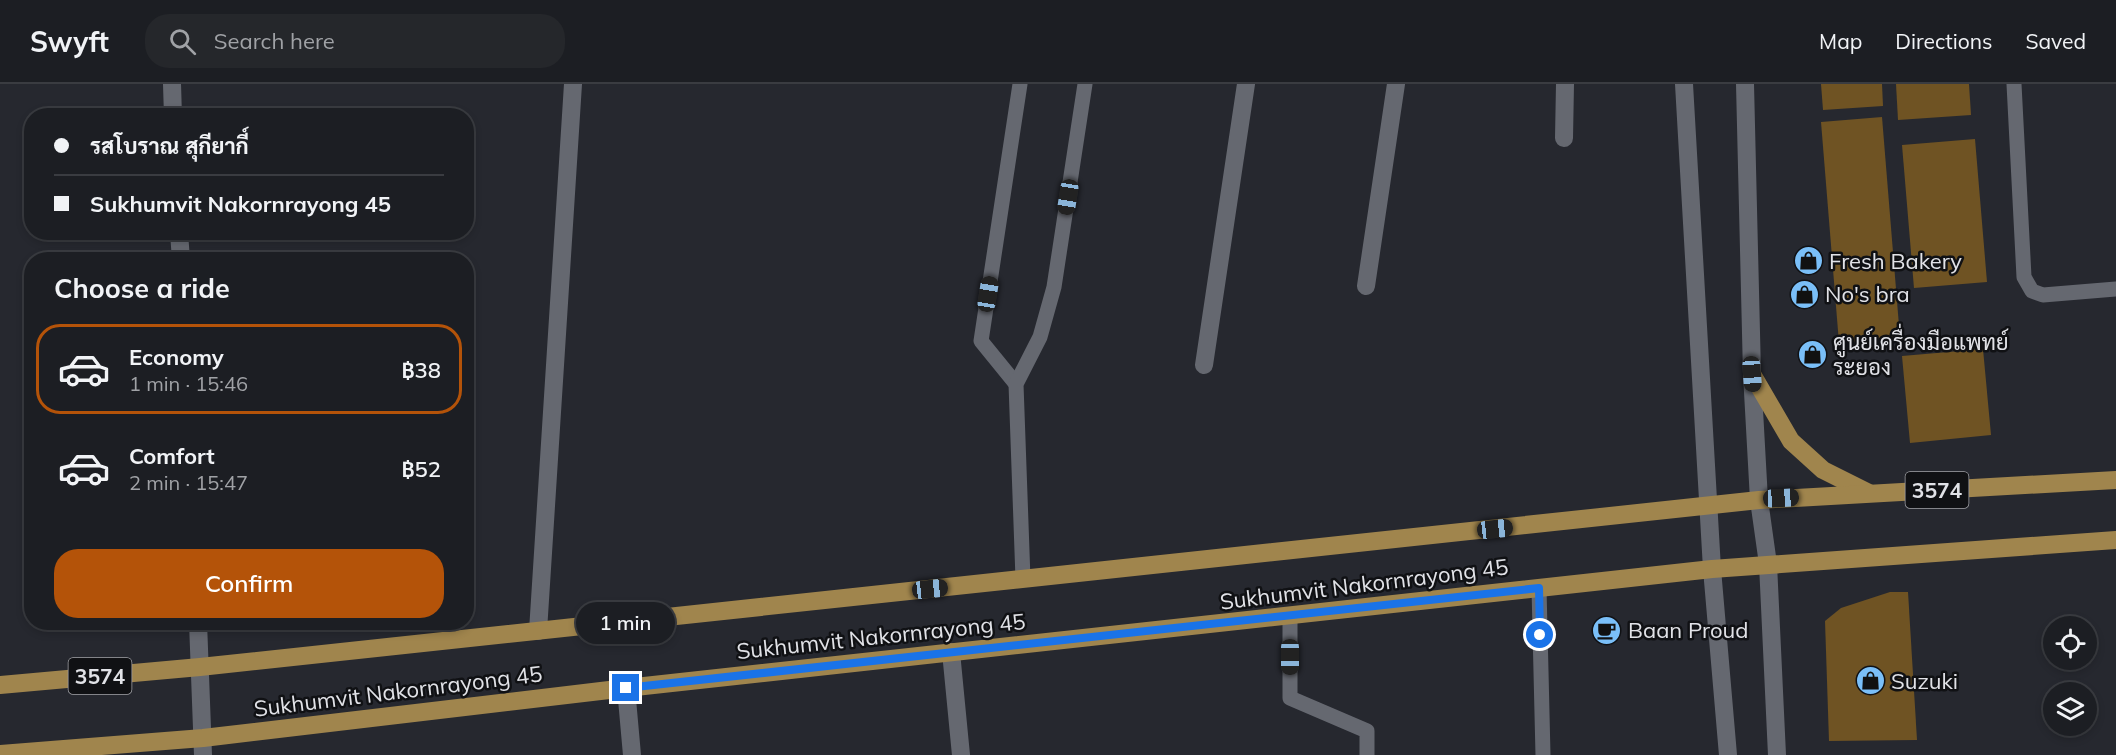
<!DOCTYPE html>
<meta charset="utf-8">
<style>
:root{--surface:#1c1e23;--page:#25272b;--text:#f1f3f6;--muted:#a0a2a6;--line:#3a3c41;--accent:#b45309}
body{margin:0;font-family:Mulish,Sarabun,sans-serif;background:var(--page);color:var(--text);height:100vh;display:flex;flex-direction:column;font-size:22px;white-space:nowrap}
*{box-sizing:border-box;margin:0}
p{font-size:20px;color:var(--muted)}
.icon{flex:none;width:33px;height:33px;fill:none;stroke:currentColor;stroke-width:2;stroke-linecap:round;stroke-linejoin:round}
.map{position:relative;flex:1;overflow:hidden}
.details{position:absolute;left:24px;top:168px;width:450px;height:378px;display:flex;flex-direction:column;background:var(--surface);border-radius:24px;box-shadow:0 3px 9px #0003,0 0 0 2px var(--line)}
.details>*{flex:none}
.banner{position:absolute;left:24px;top:24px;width:450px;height:132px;border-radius:24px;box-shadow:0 3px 9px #0003,0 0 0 2px var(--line);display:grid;align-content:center;height:132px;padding:0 30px;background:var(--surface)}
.controls{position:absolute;left:2043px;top:532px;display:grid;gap:12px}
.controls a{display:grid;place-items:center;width:54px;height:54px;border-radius:50%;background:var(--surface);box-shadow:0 3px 9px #0003,0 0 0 2px var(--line);font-size:30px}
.end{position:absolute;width:27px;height:27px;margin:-14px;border:8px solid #1a73e8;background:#fff;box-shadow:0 0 0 3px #fff}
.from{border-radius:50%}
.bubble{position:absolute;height:42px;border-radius:21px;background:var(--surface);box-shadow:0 3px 9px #0003,0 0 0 2px var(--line);font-size:20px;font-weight:600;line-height:42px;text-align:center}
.car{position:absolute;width:18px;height:36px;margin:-18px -9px;border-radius:8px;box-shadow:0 0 4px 2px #0007;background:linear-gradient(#222 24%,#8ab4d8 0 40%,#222 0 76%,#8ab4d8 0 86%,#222 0)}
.banner b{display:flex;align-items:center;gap:21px;height:57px;font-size:22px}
.banner b+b{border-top:2px solid var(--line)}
.banner i{width:15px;height:15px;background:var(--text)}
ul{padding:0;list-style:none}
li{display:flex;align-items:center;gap:18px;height:90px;margin:0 12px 9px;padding:0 18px;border:3px solid transparent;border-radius:24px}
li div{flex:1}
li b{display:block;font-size:22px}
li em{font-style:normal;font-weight:600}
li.selected{border-color:var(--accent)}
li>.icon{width:54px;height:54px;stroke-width:1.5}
h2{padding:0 30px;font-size:27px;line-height:72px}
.primary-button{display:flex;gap:12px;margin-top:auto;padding:12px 30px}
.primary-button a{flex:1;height:69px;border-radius:24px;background:var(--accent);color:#fff;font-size:24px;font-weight:600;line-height:69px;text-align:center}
header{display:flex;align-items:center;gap:36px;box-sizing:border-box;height:84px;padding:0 30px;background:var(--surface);border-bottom:2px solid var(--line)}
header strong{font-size:28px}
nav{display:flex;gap:33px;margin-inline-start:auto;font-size:21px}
.search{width:420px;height:54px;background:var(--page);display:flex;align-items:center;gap:15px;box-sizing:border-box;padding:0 21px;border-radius:24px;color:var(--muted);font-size:22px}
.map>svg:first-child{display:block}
</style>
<header>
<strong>Swyft</strong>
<div class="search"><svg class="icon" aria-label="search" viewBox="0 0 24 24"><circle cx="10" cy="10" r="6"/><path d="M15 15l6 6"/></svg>Search here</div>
<nav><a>Map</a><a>Directions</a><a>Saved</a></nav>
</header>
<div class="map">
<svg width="2116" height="671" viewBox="0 0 2116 671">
<rect width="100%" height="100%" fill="#26282f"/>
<!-- building -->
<g fill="#6f5323">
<polygon points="1821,0 1882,0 1883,22 1823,26"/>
<polygon points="1896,0 1969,0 1971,31 1898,36"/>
<polygon points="1882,33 1900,254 1839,259 1821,38"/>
<polygon points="1975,55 1987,198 1914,204 1902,61"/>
<polygon points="1983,265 1991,351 1910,359 1902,272"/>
<polygon points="1890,508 1908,508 1917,656 1829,657 1825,537 1841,524"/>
</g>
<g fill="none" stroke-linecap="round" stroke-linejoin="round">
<!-- lane -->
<g stroke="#656870" stroke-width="15">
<polyline points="2014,0 2024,193 2032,207 2043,211 2116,205"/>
<polyline points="1016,300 981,257 1020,0"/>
<polyline points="1023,495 1016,300 1040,253 1054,203 1085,0"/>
<polyline points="1539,504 1543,671"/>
<polyline points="1290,533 1290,614 1367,647 1367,671"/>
</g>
<!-- street -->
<g stroke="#656870" stroke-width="18">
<polyline points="172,0 173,32"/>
<polyline points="1564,54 1565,0"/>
<polyline points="179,148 181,176"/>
<polyline points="1366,202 1396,0"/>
<polyline points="1204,281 1246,0"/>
<polyline points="198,538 203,671"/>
<polyline points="538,547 573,0"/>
<polyline points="951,568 961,671"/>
<polyline points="626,604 632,671"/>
</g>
<!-- secondary -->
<g stroke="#656870" stroke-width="18">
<polyline points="1684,0 1712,485 1728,671"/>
<polyline points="1745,0 1752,290 1759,416 1768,480 1777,671"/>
</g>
<!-- primary -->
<g stroke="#a0854d" stroke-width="18">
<polyline points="1752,290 1791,357 1823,386 1869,409"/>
<polyline points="0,601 200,583 1759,416 2116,396"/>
<polyline points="0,670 203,654 626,604 1712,485 2116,456"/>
</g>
</g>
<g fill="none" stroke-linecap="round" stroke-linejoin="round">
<!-- route -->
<polyline stroke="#1a73e8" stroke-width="8" points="626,604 1539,504 1540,551"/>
</g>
<!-- icons -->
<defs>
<symbol id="shop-disc" viewBox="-11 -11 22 22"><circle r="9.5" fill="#7abff8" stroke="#101114"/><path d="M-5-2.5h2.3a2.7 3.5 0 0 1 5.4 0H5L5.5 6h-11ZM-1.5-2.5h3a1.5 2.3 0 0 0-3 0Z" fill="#111"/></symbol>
<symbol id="cafe-disc" viewBox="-11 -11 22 22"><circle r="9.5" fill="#7abff8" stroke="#101114"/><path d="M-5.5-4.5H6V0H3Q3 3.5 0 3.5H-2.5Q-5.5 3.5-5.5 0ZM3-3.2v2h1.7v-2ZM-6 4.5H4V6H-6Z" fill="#111"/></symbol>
</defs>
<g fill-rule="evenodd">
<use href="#shop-disc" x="1792" y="160" width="33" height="33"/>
<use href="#shop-disc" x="1788" y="194" width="33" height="33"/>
<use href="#shop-disc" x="1796" y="254" width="33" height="33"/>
<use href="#cafe-disc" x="1590" y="530" width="33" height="33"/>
<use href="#shop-disc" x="1854" y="580" width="33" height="33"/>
</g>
<g text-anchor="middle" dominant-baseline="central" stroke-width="5" stroke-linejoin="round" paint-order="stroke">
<!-- shield labels -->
<g fill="#101114" stroke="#a2a3a8" stroke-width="1.5">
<rect x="1905.5" y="388" width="63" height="36" rx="4.5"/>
<rect x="68.5" y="574" width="63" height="36" rx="4.5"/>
</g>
<g font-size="21" font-weight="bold" fill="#e1e2e7">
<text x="1937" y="406">3574</text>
<text x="100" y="592">3574</text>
</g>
<!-- poi labels -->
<g font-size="22" fill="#e1e2e7" stroke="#101114" text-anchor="start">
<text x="1829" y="177">Fresh Bakery</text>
<text x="1825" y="210">No's bra</text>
<text x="1833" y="258">ศูนย์เครื่องมือแพทย์<tspan x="1833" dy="25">ระยอง</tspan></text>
<text x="1628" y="546">Baan Proud</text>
<text x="1891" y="597">Suzuki</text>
</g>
<!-- street labels -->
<g font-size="22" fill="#e1e2e7" stroke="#101114">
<text transform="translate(1364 500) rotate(-7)">Sukhumvit Nakornrayong 45</text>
<text transform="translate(881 552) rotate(-6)">Sukhumvit Nakornrayong 45</text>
<text transform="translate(398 607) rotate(-7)">Sukhumvit Nakornrayong 45</text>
</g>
</g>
</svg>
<div class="controls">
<a><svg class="icon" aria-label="locate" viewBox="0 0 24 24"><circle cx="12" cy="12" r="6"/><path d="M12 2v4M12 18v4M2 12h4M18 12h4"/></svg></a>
<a><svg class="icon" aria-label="layers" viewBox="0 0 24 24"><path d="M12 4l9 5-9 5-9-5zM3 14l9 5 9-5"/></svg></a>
</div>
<i class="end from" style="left:1540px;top:551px"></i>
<i class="end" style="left:626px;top:604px"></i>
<div class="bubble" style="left:576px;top:518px;width:99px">1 min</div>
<i class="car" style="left:1068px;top:113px;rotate:189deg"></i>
<i class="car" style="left:988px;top:210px;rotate:9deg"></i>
<i class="car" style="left:1752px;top:290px;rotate:176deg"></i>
<i class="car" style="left:1781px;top:414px;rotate:87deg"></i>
<i class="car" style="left:1495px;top:445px;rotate:84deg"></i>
<i class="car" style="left:930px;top:505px;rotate:84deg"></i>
<i class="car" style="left:1290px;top:573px;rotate:180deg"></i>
<div class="banner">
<b><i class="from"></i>รสโบราณ สุกียากี์</b>
<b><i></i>Sukhumvit Nakornrayong 45</b>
</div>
<section class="details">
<h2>Choose a ride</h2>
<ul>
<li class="selected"><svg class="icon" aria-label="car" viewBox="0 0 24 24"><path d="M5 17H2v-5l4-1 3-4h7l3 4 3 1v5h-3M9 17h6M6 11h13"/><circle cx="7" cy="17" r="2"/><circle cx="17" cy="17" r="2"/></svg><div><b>Economy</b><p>1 min · 15:46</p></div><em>฿38</em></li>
<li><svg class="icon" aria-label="car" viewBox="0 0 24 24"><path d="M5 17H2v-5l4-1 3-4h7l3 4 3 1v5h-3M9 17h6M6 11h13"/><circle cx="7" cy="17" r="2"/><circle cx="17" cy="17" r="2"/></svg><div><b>Comfort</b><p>2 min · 15:47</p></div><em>฿52</em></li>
</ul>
<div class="primary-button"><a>Confirm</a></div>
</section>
</div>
